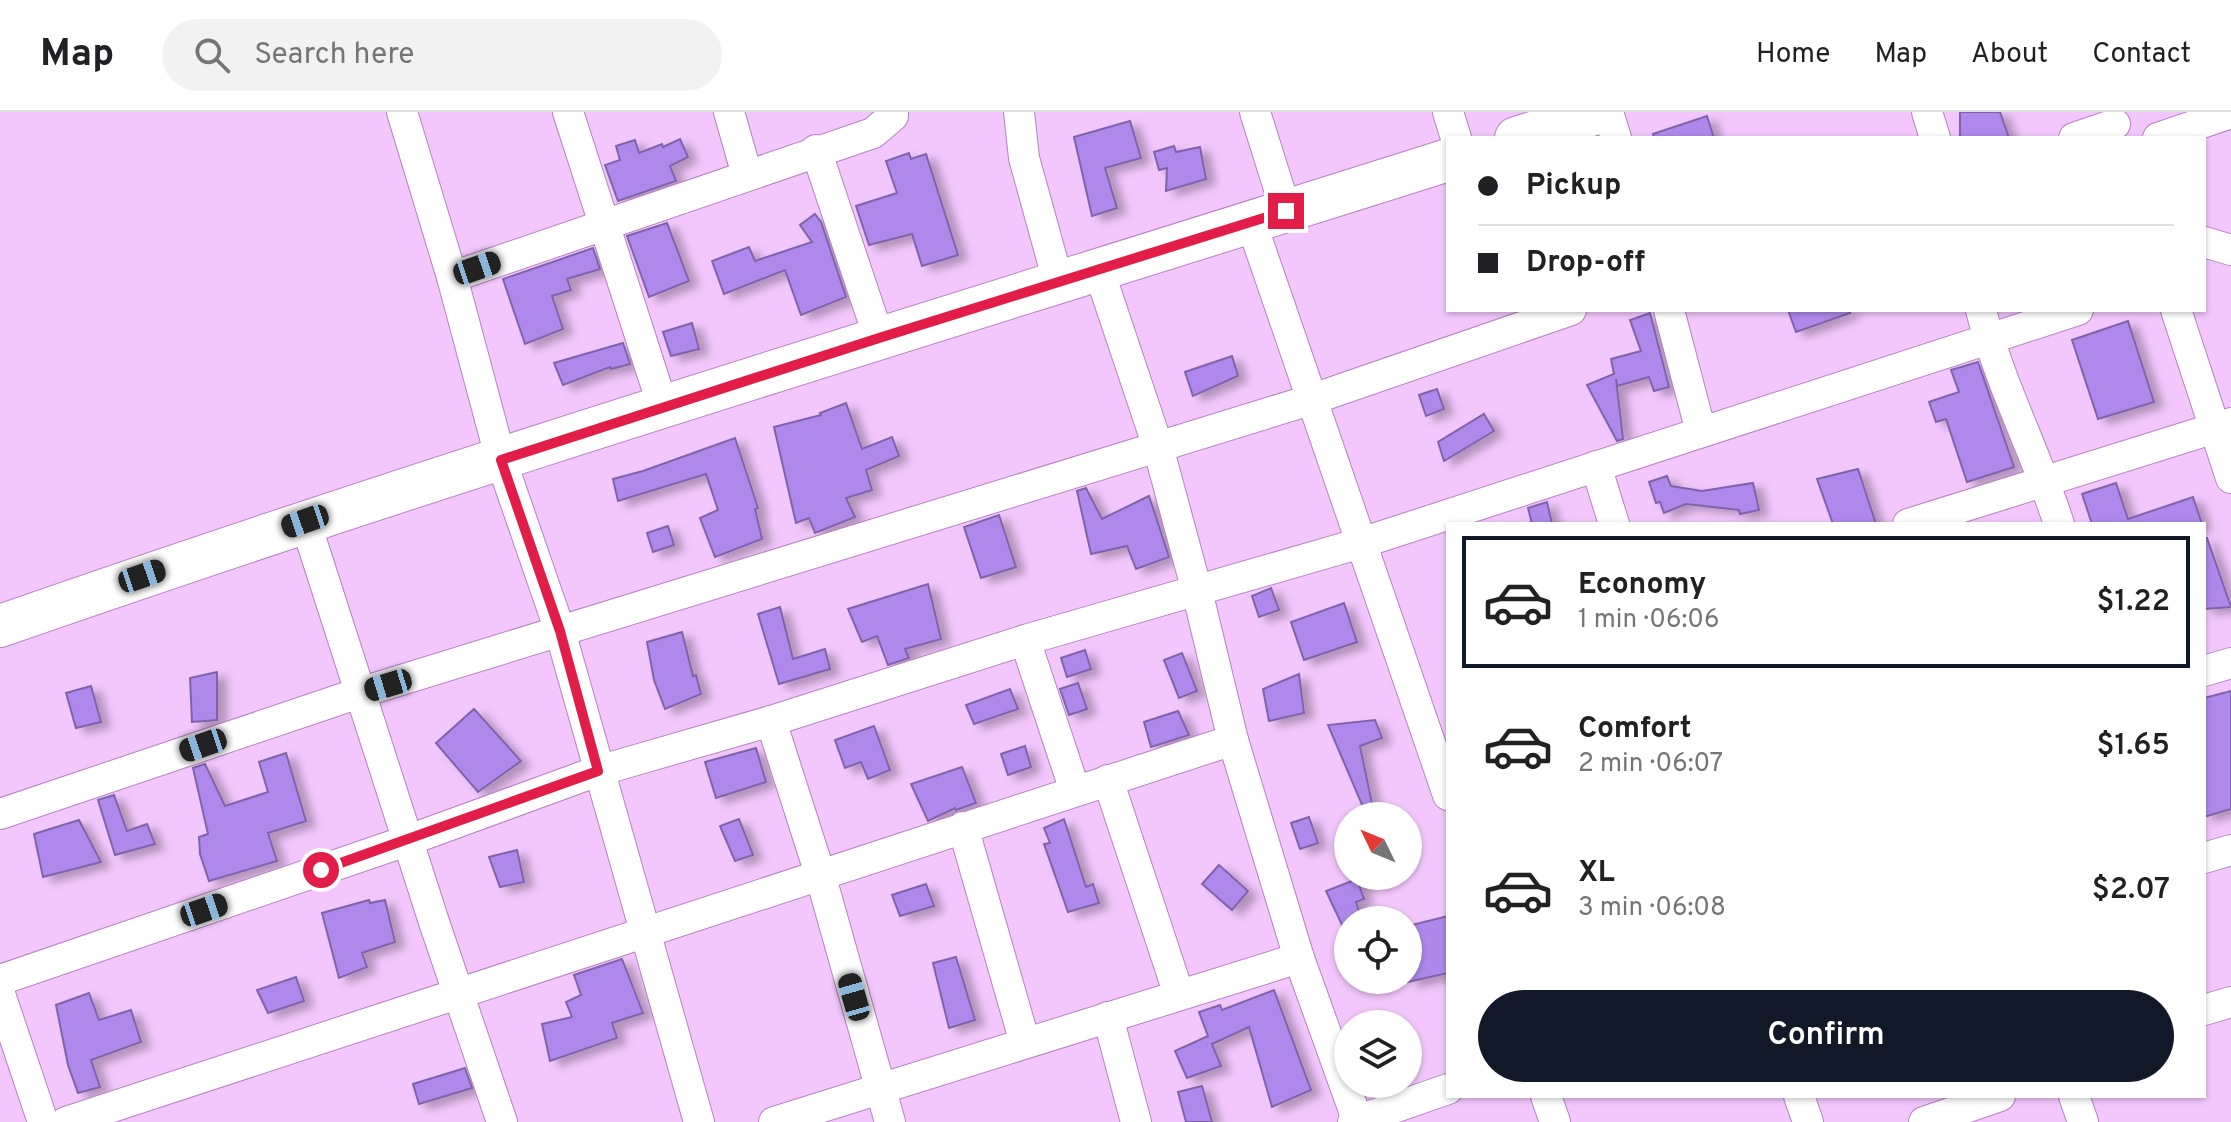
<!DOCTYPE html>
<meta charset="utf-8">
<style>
:root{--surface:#fff;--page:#f2f2f2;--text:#202124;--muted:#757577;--line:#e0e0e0;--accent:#111827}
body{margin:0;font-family:Overpass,sans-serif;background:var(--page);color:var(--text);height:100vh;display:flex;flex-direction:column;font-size:30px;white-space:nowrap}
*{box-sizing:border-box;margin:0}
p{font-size:26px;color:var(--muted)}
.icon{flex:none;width:44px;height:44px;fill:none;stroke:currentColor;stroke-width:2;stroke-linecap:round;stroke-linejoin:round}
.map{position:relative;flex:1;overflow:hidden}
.sheet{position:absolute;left:1446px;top:410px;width:760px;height:576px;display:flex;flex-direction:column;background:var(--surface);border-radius:0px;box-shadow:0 2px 6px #0004}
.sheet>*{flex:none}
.banner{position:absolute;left:1446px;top:24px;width:760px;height:176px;border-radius:0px;box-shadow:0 2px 6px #0004;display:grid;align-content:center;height:176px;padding:0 32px;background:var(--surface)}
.needle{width:52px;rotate:313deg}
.tools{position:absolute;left:1334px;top:690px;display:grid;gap:16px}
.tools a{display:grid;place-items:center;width:88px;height:88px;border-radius:50%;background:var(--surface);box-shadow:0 2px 6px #0004;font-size:40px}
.end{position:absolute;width:36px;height:36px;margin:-18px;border:10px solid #e11d48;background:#fff;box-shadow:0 0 0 4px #fff}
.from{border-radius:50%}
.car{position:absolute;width:24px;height:48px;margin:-24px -12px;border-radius:10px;box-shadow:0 0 6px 2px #0007;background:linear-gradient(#222 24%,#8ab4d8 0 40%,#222 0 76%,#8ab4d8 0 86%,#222 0)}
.banner b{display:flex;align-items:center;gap:28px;height:76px;font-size:30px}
.banner b+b{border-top:2px solid var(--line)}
.banner i{width:20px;height:20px;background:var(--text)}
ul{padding:14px 0 0;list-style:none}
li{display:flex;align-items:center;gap:24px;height:132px;margin:0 16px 12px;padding:0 16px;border:4px solid transparent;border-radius:0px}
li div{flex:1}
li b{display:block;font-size:30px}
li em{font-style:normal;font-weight:600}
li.selected{border-color:var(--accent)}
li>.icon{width:72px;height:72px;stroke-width:1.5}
.cta{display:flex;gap:16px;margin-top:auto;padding:16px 32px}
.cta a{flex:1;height:92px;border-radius:48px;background:var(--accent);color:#fff;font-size:32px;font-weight:600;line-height:92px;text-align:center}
header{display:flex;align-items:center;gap:48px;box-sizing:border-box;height:112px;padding:0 40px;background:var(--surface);border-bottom:2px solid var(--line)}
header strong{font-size:38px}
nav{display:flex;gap:44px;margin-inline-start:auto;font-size:28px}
.search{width:560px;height:72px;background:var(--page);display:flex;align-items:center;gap:20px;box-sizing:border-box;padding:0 28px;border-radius:44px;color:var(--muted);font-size:30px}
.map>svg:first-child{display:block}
</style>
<header>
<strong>Map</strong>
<div class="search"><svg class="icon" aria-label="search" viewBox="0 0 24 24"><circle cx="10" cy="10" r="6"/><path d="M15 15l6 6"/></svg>Search here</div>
<nav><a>Home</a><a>Map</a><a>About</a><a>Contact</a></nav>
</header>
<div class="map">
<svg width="2231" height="1010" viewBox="0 0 2231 1010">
<defs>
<filter id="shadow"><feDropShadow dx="9" dy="5" stdDeviation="4" flood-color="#0004"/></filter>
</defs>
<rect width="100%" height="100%" fill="#f3c7fd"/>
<!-- building -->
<g fill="#ae89eb" stroke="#7f64aa" stroke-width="2" filter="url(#shadow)">
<polygon points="1960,0 2000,0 2009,26 1960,26"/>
<polygon points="1707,4 1714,26 1654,26 1653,22"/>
<polygon points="1130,9 1141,46 1105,56 1117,96 1092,104 1074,25"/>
<polygon points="680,27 688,45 670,54 676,69 618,89 605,53 620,48 616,34 635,28 639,41 662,32 663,35"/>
<polygon points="1174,34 1176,40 1200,35 1206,67 1166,79 1167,56 1159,58 1154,40"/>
<polygon points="909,41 911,47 926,42 958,143 922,154 912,122 869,133 856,94 897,81 886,49"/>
<polygon points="815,102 821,110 846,185 801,203 785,158 724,182 712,149 749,135 755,149 812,130 800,113"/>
<polygon points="667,111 689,169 649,185 627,124"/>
<polygon points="593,136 600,157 567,167 571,178 552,184 563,217 525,232 503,167"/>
<polygon points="1788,198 1850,198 1850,201 1796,220"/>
<polygon points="1650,201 1669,275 1654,279 1649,265 1617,274 1616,267 1623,327 1617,329 1587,273 1614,262 1611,247 1641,239 1630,208"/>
<polygon points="2128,209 2154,290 2098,307 2072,228"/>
<polygon points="692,211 699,237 671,244 663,220"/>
<polygon points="623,231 630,252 611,257 610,255 563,273 554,251"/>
<polygon points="1232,244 1238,264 1193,284 1185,260"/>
<polygon points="1978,250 2014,355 1967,370 1946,307 1936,310 1929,290 1959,280 1951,258"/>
<polygon points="1437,277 1444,297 1426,304 1419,283"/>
<polygon points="846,291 862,337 892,325 899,344 866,358 872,378 846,386 855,405 815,421 809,406 796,411 774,315 821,303 820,301"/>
<polygon points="1484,302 1494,319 1444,349 1438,330"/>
<polygon points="735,326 758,396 755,397 762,427 715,445 700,406 718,398 706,362 618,389 613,367 643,359"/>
<polygon points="1858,357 1876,412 1833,412 1817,367"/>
<polygon points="1667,364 1671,374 1702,379 1753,371 1759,398 1740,402 1739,398 1686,392 1664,401 1660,390 1656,391 1649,370"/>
<polygon points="2116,371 2128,407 2193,385 2202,412 2092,412 2082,382"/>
<polygon points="1086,376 1102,407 1149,384 1169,445 1136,457 1127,434 1091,442 1077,379"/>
<polygon points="1547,390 1552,412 1532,412 1528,396"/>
<polygon points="999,403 1016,455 981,466 964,415"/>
<polygon points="668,414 674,433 653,440 647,421"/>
<polygon points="2204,426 2207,426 2231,495 2204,497"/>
<polygon points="928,472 941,527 905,537 909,546 888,553 877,524 862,530 848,497"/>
<polygon points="1271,476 1279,498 1259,505 1252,484"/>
<polygon points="1344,491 1357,530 1304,548 1291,510"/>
<polygon points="780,495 793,547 825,537 830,557 779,572 758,502"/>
<polygon points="682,520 693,564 696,563 701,582 665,597 654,568 647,530"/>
<polygon points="1085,538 1091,557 1067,565 1061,546"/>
<polygon points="1182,541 1197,579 1179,586 1164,548"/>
<polygon points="217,560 217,608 192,610 190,566"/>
<polygon points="1299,562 1304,601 1269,609 1263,577"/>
<polygon points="1078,571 1087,597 1069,603 1060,577"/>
<polygon points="91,574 101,610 76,616 66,581"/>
<polygon points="1010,577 1018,597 974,612 966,593"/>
<polygon points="2231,579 2231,697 2204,705 2204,586"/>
<polygon points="474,597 521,649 478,680 436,631"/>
<polygon points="1178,599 1189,623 1151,635 1144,610"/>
<polygon points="1375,608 1382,626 1360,634 1372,692 1363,695 1328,613"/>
<polygon points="874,614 890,658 868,667 861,650 845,656 835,628"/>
<polygon points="1025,634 1031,655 1008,663 1001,642"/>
<polygon points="756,636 766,670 716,686 705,650"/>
<polygon points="286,641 306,709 268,721 277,749 209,769 200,742 199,725 208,722 193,656 205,652 225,694 268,680 259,650"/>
<polygon points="962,655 976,691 956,698 955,696 928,709 911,672"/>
<polygon points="114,683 127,719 147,712 155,732 115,743 98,688"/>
<polygon points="1309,705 1318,731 1300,737 1291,711"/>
<polygon points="739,707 753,743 735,749 720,714"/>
<polygon points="1064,707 1086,775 1093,772 1099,791 1068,800 1044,732 1050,731 1044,716"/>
<polygon points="79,708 101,750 43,765 34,722"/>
<polygon points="517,738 524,770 500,775 489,745"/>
<polygon points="1219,753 1248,779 1232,798 1202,772"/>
<polygon points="1357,767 1364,787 1356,790 1362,808 1348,808 1348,813 1343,815 1326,779"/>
<polygon points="926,772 934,794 900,804 892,783"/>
<polygon points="369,788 370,791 385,788 395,830 362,841 367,855 339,866 322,801"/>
<polygon points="1448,804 1448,861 1408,870 1408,814"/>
<polygon points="956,845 975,908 949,916 933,851"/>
<polygon points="622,847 643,901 612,911 617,926 550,949 542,912 572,905 566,890 581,883 574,863"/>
<polygon points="296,865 304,889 268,901 257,878"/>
<polygon points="1274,878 1311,978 1272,995 1249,915 1212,932 1221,954 1187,966 1175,939 1208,924 1199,900 1220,893 1222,898"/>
<polygon points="89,881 99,908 131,898 141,930 91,948 100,975 78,981 68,953 56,893"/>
<polygon points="465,956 472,976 419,992 413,972"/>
<polygon points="1202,974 1212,1010 1186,1010 1178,980"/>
</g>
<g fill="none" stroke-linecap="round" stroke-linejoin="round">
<defs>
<g id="minor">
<polyline points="402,0 452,165 501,348 560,519 699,1010"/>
<polyline points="568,0 663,295"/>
<polyline points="729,0 747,63"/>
<polyline points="1019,0 1024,46 1058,169"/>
<polyline points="1255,0 1286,99"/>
<polyline points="1448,0 1456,26"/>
<polyline points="1608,0 1616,26"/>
<polyline points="1927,0 1935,26"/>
<polyline points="2074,26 2115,12"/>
<polyline points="2158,26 2231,1"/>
<polyline points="816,38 879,226"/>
<polyline points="1251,110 1448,683"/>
<polyline points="2204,130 2231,138"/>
<polyline points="1098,156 1158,335 1197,479 1233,628 1299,846 1358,1010"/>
<polyline points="452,165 873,21 893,4 893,0"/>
<polyline points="1669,198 1701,320"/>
<path d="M1981,198C1999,271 2036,340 2059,412"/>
<polyline points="2176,198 2231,366"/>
<polyline points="1596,354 1614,412"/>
<polyline points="305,409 434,810 502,1010"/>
<polyline points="1908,412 2231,311"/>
<polyline points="1025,528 1075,679"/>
<polyline points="2204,559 2231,551"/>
<polyline points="771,609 820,762 890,1010"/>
<polyline points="1108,668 1179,883"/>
<polyline points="0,702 359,581 1310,288 1571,198"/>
<polyline points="963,715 1025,931"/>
<polyline points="2204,746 2231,738"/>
<polyline points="0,868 409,728 598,659 771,609 1025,528 1361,431 2078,198"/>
<polyline points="0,882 43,1010"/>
<polyline points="2204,898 2231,890"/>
<polyline points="1108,905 1136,1010"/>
<polyline points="1546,984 1555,1010"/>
<polyline points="1799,984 1808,1010"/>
<polyline points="2074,984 2083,1010"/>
<polyline points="66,1010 1233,628"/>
<polyline points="774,1010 1299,846"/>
<polyline points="1353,1010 1448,977"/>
<polyline points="1924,1010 2000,984"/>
</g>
<g id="secondary">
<polyline points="1516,26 1601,0"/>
<path d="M0,514C479,347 965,201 1448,48"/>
</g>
</defs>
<!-- minor casing -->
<use href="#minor" stroke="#b682c2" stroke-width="32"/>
<!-- secondary casing -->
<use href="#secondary" stroke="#b682c2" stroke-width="44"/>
<!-- minor -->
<use href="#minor" stroke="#fff" stroke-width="30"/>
<!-- secondary -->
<use href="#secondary" stroke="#fff" stroke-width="42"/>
</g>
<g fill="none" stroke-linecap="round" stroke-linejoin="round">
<!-- route -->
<polyline stroke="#e11d48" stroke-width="10" points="321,758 598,659 560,519 501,348 879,226 1286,99"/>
</g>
</svg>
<div class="tools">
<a><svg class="needle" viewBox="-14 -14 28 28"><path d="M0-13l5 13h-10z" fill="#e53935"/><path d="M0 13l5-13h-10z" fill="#757577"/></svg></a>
<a><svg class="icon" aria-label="locate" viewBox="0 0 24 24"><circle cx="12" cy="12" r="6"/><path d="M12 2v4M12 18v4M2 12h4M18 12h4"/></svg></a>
<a><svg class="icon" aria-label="layers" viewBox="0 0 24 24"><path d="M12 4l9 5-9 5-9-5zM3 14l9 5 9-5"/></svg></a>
</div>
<i class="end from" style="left:321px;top:758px"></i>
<i class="end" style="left:1286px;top:99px"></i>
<i class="car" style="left:477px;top:156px;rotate:71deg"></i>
<i class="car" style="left:305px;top:409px;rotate:251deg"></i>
<i class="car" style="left:142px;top:464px;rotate:71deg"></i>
<i class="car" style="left:388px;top:573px;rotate:253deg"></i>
<i class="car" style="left:203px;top:633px;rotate:251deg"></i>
<i class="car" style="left:204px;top:798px;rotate:71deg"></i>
<i class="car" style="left:854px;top:885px;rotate:344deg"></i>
<div class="banner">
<b><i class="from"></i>Pickup</b>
<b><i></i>Drop-off</b>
</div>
<section class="sheet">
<ul>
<li class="selected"><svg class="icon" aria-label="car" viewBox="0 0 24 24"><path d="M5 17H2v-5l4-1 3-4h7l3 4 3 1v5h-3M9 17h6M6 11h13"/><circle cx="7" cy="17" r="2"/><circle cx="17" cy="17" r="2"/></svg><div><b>Economy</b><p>1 min · 06:06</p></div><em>$1.22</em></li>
<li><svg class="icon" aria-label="car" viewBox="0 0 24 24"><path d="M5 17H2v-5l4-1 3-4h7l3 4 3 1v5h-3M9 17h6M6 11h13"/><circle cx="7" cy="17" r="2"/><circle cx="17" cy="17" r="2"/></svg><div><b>Comfort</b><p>2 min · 06:07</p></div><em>$1.65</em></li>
<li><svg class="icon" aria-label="car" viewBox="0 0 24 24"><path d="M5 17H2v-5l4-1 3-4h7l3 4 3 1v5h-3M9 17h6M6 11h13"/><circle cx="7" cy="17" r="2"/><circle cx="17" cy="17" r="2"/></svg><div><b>XL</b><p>3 min · 06:08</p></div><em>$2.07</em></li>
</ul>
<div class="cta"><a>Confirm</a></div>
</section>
</div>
